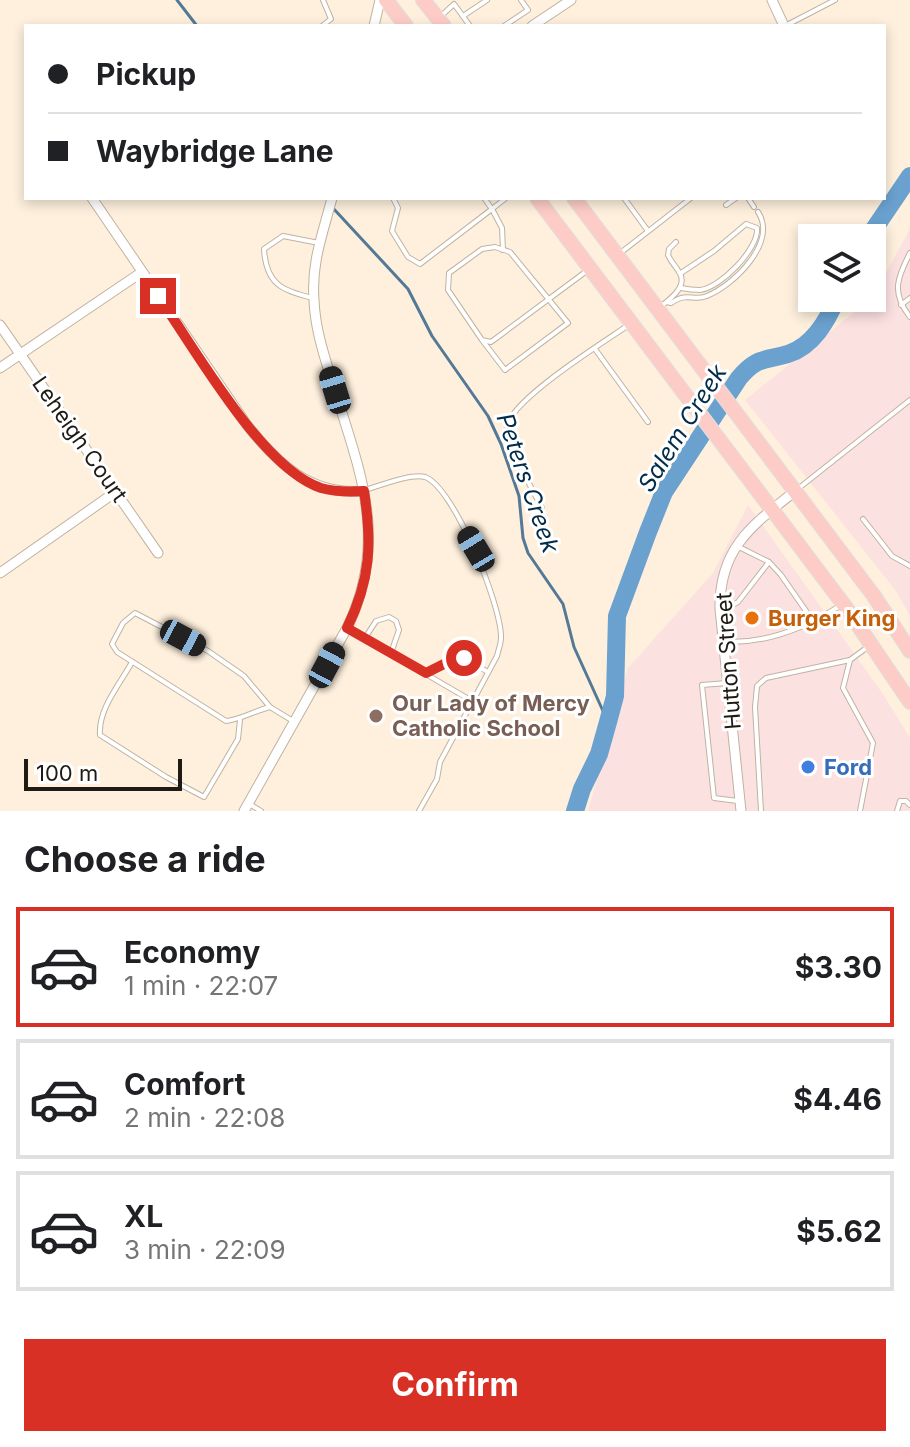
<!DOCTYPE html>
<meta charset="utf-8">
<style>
:root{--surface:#fff;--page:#f6f6f6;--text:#202124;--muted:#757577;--line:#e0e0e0;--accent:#d93025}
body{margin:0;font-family:Inter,sans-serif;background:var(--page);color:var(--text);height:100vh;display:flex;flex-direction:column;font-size:30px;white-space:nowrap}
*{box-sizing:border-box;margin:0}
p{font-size:26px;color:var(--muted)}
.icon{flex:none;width:44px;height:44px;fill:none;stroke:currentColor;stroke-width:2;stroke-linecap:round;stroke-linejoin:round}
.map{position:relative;height:811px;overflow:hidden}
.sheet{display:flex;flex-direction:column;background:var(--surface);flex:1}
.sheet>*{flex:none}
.hud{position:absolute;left:24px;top:24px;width:862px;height:176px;border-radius:0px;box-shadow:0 4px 12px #0003;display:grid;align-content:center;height:176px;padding:0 24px;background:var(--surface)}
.controls{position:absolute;left:798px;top:224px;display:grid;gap:16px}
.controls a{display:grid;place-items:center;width:88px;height:88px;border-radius:0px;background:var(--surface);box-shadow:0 4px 12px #0003;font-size:40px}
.scale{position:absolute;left:24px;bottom:20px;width:158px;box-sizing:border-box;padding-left:8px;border:4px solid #1f1b14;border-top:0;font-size:22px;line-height:28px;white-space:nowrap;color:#1f1b14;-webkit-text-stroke:6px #fff;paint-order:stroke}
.end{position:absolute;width:36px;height:36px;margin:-18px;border:10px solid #d93025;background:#fff;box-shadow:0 0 0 4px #fff}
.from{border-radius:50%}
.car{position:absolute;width:24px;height:48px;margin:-24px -12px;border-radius:10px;box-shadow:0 0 6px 2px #0007;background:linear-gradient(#222 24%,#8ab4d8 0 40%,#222 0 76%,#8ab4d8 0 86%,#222 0)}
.hud b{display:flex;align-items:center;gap:28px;height:76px;font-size:30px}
.hud b+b{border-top:2px solid var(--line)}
.hud i{width:20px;height:20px;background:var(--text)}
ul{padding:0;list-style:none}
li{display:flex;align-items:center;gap:24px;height:120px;margin:0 16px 12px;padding:0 8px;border:4px solid var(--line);border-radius:0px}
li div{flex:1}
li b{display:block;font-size:30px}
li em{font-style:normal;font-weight:700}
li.current{border-color:var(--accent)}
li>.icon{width:72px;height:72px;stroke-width:1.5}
h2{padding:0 24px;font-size:36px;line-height:96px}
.action{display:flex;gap:16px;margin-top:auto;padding:16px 24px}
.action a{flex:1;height:92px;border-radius:0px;background:var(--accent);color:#fff;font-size:32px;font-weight:700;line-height:92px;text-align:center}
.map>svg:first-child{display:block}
</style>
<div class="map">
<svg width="910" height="811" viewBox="0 0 910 811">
<rect width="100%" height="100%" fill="#fef0dd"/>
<!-- commercial -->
<g fill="#fce1e1">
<polygon points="910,229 910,616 896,591 745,400 872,298"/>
<polygon points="748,505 883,694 910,738 910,811 588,811 628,668 713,573"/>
</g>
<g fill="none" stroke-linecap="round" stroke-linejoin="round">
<!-- stream -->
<g stroke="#547997" stroke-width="3">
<polyline points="177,0 197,26"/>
<polyline points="332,207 408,289 432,336 488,416 501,444 519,496 523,538 528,553 563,604 574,647 608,722"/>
</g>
<!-- river -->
<g stroke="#6aa1cf" stroke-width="18">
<polyline points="868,238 910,176"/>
<path d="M575,811L582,789L599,754L608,722L615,696L617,616L648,532L664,492L739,378C757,357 763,361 788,354C813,346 827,321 837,298"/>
</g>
<defs>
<g id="lane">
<polyline points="441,16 454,4 470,26"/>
<polyline points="463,16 487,0"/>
<polyline points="322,26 331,19 323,0"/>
<polyline points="504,26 528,10 521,0"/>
<polyline points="785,26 835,0"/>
<polyline points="393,198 398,208 392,231 408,257 420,264 492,209 484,198"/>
<polyline points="624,198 648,231"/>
<polyline points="748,198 754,207"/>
<polyline points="726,205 736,198"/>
<polyline points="503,250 502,228 492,209 506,198"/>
<path d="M910,253C897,278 891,293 910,317"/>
<polyline points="619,254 691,198"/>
<path d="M681,288C686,289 694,290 700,290C720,288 759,249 757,228L746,224L714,251L681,273"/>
<path d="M313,298C282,291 266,284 264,249L283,236L319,243"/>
<path d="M667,302L671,303C689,291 692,302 707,296C734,285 778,242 758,212"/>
<polyline points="901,305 910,298"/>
<path d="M659,308C669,300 689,286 679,272C675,265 671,262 668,255L669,249L676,242"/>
<polyline points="482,340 505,370 568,323 510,252 495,247 482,249 449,273 448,290 482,340 491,342 588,270"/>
<polyline points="595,349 648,422"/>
<polyline points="799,488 910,400"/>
<path d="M365,490C379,486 411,473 425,477C454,487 502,607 501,638C501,644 498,651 497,656L440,762L437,779L419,811"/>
<path d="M542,508C533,491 507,445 507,428C508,401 606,341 630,324"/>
<polyline points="863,519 892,556 910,566"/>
<polyline points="737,546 769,562 781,575 813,621"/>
<polyline points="721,612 738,602 769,562"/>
<polyline points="347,628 472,701"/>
<polyline points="365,638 376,621 389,617 396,621 399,630 391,653"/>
<path d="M726,642C768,643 806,628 841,605"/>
<polyline points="850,660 843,688 873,743 860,811"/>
<path d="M132,662C120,684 98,709 100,735L166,777L204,797L238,739L240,720"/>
<path d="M426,673C454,653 460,656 488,672"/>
<polyline points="727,683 702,685 714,798 738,801"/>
<path d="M270,707C254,711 242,719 226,721L117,652L112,644L123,623L135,613L208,651L244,676L270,707L293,721"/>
<polyline points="251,805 261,811"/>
<polyline points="761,811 755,707 757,686 766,678 850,660 869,646"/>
<polyline points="897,811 900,801 906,801 910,805"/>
</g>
<g id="street">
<polyline points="772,0 784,26"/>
<polyline points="374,26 380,0"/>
<polyline points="532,26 571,0"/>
<path d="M92,198L247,425C278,464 311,496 364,491"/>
<polyline points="0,325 158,553"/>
<polyline points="0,368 142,272"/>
<polyline points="0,573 117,491"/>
<path d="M244,811L347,628C391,538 358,467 331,378C323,352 315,327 314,300C311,263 323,233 332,198"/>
<path d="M741,811L720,609C719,549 751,526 794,492"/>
</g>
<g id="primary">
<polyline points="386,0 406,26"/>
<polyline points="423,0 444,26"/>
<polyline points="537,198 847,609 910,702"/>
<polyline points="574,198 874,596 910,651"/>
</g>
</defs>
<!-- lane casing -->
<use href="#lane" stroke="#c0b3a1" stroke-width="6"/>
<!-- street casing -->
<use href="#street" stroke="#c0b3a1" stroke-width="11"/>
<!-- primary casing -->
<use href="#primary" stroke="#e0dfde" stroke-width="16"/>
<!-- lane -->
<use href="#lane" stroke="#fff" stroke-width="4"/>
<!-- street -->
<use href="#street" stroke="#fff" stroke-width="9"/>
<!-- primary -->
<use href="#primary" stroke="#feccc6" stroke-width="14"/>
</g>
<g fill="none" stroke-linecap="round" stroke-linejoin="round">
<!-- route -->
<path stroke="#d93025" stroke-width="10" d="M158,296C195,348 261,468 321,488C335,492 349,492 364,491C372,543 371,579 347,628L426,673L452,660L464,658"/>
</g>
<!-- markers -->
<circle fill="#e8710a" stroke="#fff" stroke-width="3" cx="752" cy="618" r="8"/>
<circle fill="#8d6e63" stroke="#fff" stroke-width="3" cx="376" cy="716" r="8"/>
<circle fill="#3f7fe0" stroke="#fff" stroke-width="3" cx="808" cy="767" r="8"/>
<g text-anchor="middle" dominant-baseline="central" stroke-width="6" stroke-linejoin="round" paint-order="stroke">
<!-- street labels -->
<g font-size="22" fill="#1f1b14" stroke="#fff">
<text transform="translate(80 439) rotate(55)">Leheigh Court</text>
<text transform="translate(728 661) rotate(-94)">Hutton Street</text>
</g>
<!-- food labels -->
<g font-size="22" font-weight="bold" fill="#c56008" stroke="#fff" text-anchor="start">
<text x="768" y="618">Burger King</text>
</g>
<!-- education labels -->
<g font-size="22" font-weight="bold" fill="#785e54" stroke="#fff" text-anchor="start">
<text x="392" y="703">Our Lady of Mercy<tspan x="392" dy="25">Catholic School</tspan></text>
</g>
<!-- shop labels -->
<g font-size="22" font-weight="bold" fill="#366cbe" stroke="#fff" text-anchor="start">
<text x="824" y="767">Ford</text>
</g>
<!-- water labels -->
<g font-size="24" font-style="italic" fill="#002c4a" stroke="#fff">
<text transform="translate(682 428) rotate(-58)">Salem Creek</text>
<text transform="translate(528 483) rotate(71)">Peters Creek</text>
</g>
</g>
</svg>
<div class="controls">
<a><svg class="icon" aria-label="layers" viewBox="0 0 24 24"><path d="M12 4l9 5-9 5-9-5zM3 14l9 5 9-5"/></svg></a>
</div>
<div class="scale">100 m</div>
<i class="end from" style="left:464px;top:658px"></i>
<i class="end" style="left:158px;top:296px"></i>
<i class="car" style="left:335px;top:390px;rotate:343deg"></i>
<i class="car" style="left:476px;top:549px;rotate:329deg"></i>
<i class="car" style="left:183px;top:638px;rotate:118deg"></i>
<i class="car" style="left:327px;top:665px;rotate:28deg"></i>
<div class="hud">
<b><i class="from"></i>Pickup</b>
<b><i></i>Waybridge Lane</b>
</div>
</div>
<section class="sheet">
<h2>Choose a ride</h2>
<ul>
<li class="current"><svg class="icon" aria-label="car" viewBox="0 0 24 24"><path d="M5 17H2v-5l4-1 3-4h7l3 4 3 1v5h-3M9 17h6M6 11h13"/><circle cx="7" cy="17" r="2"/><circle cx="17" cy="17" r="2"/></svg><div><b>Economy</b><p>1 min · 22:07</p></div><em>$3.30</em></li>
<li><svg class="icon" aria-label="car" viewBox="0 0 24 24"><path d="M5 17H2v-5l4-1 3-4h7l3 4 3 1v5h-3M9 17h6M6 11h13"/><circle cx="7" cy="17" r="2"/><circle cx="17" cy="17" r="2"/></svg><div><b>Comfort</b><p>2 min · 22:08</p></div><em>$4.46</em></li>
<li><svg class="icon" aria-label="car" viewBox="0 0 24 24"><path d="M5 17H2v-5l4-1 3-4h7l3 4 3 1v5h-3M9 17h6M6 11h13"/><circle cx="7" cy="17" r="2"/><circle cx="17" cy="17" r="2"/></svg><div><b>XL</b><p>3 min · 22:09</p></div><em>$5.62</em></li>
</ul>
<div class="action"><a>Confirm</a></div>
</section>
